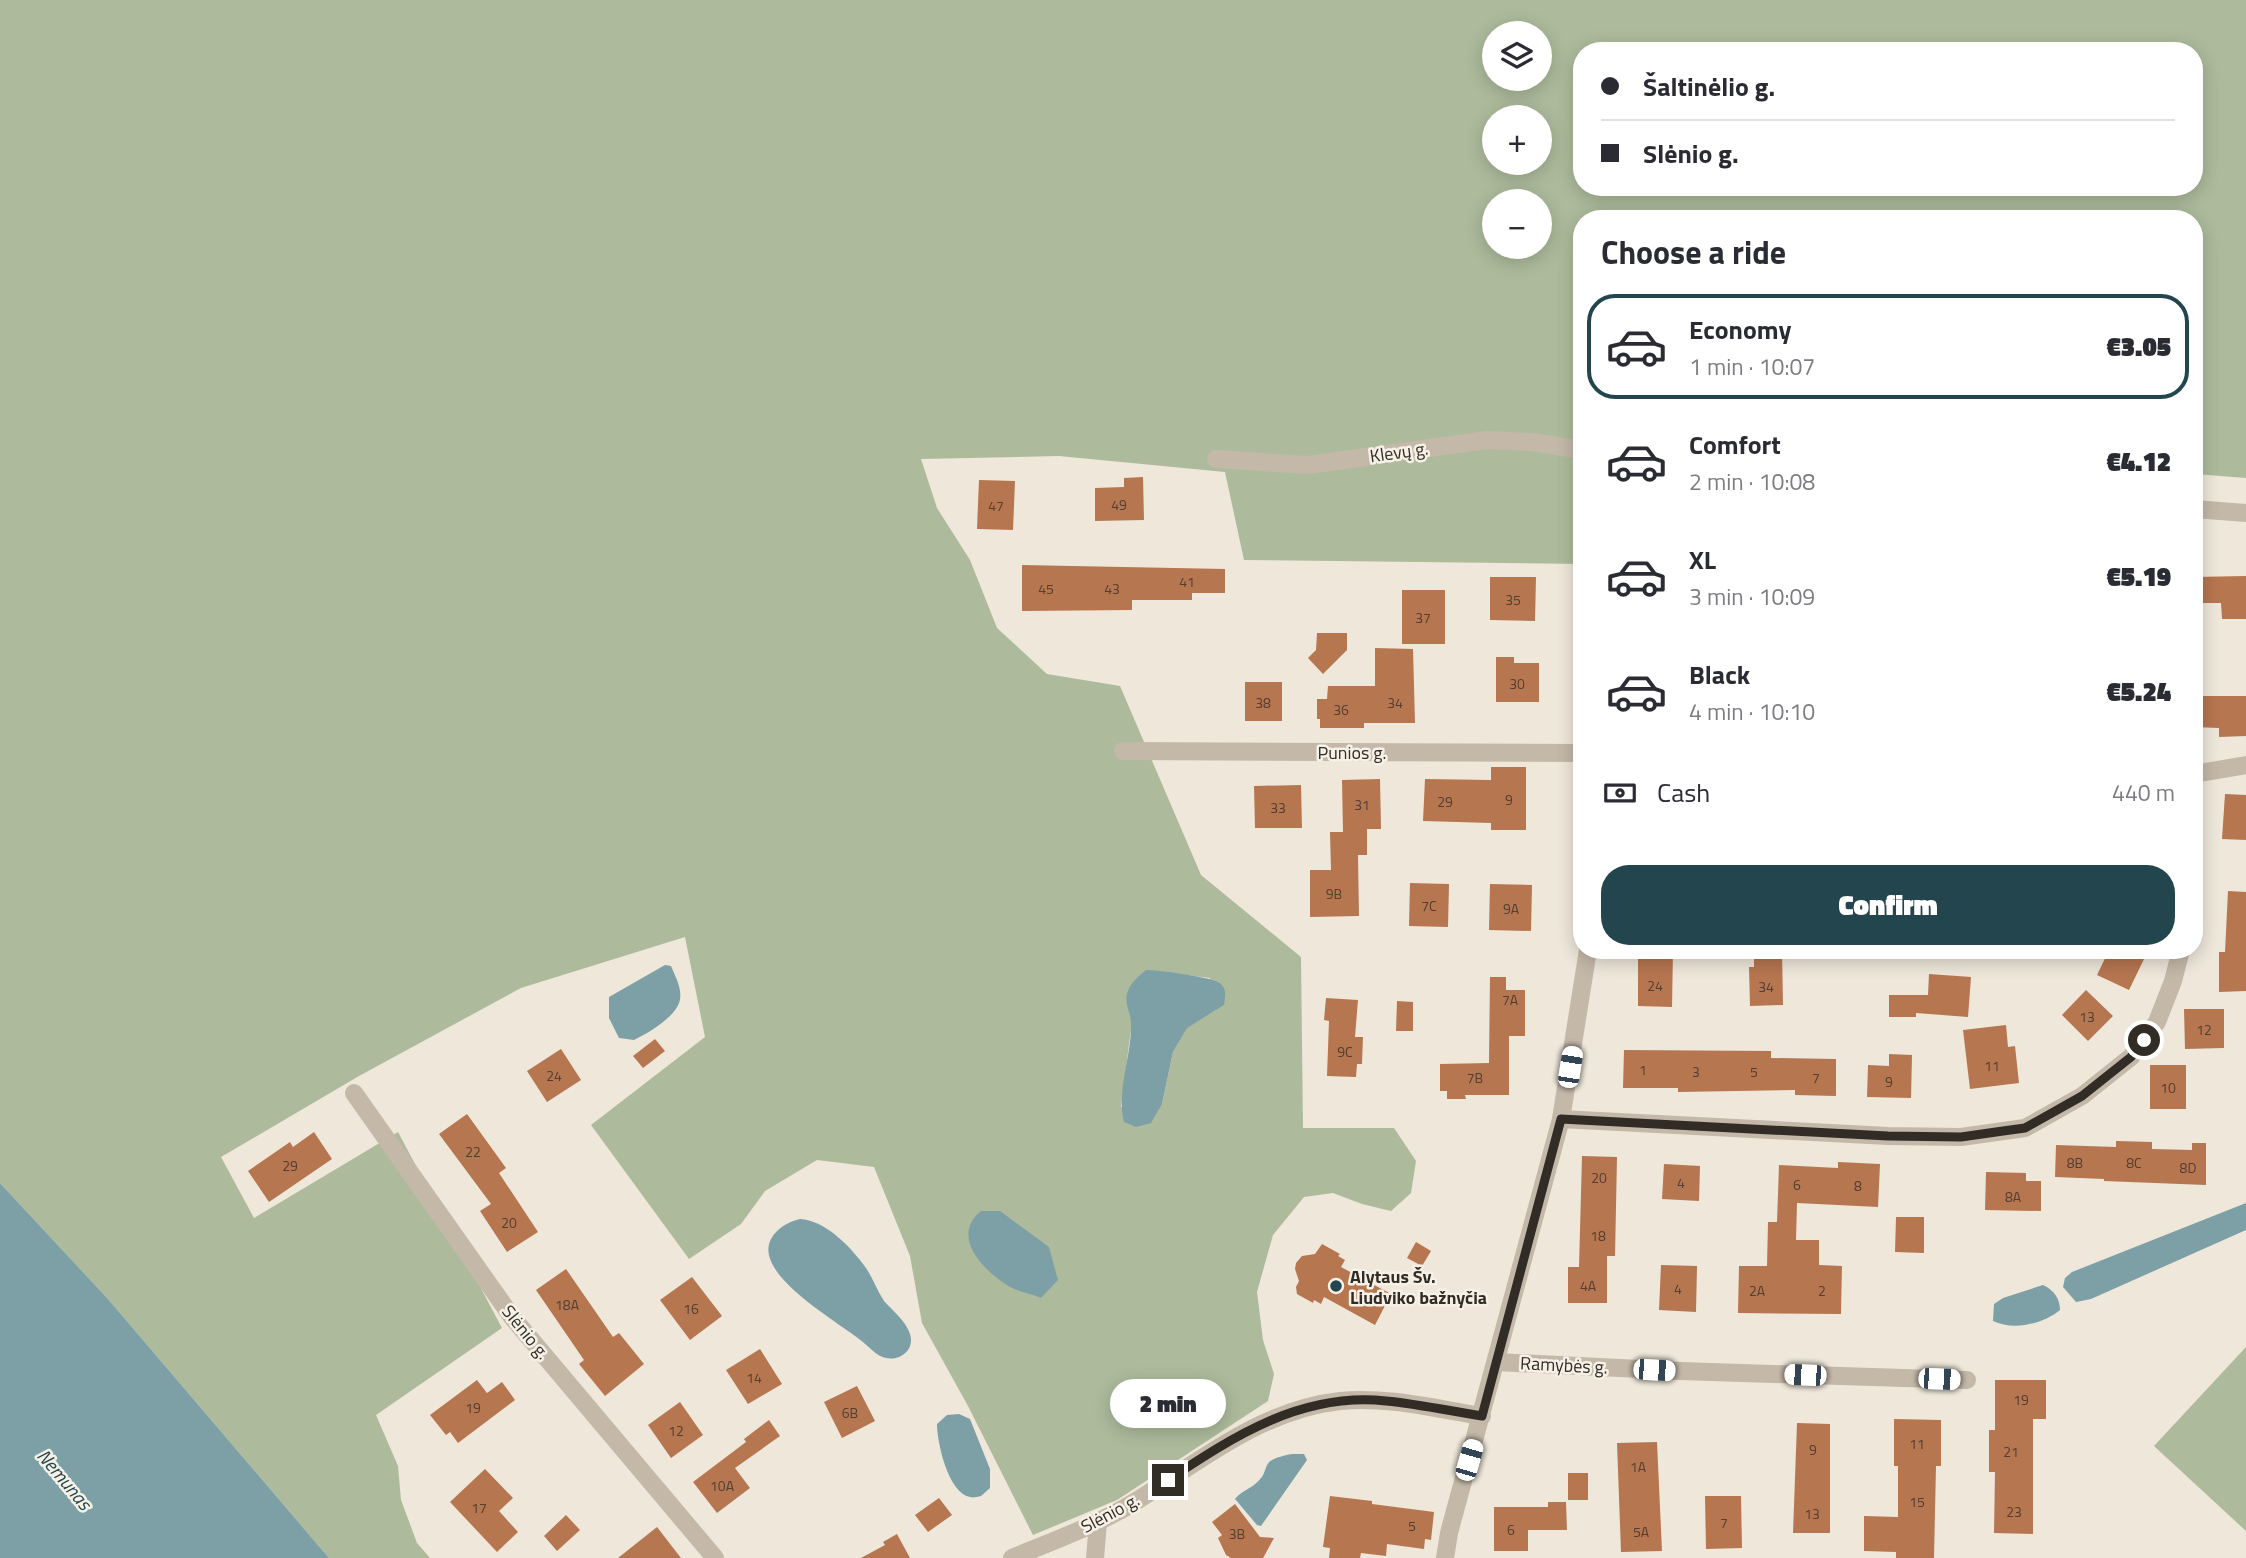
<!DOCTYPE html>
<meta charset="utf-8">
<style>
:root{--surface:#fff;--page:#f7f7f7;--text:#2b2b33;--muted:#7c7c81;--line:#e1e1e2;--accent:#22454e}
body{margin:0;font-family:"Titillium Web",sans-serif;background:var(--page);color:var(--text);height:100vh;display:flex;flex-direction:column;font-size:26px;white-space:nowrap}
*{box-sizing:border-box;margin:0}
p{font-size:23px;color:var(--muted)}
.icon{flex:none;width:38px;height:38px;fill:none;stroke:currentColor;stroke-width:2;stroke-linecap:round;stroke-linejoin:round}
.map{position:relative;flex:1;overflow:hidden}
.drawer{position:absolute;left:1573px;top:210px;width:630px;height:749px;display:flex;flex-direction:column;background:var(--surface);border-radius:28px;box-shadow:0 4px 18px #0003}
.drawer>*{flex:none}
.top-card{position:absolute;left:1573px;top:42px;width:630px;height:154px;border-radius:28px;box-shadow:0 4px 18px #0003;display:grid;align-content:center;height:154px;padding:0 28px;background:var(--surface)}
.tools{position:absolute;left:1482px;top:21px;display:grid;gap:14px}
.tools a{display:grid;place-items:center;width:70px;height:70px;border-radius:50%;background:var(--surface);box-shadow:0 4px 18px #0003;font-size:35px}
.end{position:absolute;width:32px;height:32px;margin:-16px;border:9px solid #322c27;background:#fff;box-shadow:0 0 0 4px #fff}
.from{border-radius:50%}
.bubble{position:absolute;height:49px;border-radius:24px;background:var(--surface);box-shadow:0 4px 18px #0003;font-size:23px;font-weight:800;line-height:49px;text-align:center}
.car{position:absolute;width:21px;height:42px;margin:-21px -10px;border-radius:9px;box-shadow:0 0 5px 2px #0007;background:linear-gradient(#fff 24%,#345 0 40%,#fff 0 76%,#345 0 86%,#fff 0)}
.top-card b{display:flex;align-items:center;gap:24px;height:66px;font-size:26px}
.top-card b+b{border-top:2px solid var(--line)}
.top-card i{width:18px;height:18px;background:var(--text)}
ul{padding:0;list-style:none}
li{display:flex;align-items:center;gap:21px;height:105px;margin:0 14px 10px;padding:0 14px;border:4px solid transparent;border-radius:28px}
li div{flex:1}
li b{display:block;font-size:26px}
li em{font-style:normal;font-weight:800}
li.active{border-color:var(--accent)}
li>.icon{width:63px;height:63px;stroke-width:1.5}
h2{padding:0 28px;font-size:32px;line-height:84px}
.pay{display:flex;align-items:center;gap:18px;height:77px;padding:0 28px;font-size:26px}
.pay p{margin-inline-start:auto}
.action{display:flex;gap:14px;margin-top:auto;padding:14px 28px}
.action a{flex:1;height:80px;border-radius:28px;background:var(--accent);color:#fff;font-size:28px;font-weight:800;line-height:80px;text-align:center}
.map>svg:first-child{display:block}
</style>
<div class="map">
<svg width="2246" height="1558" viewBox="0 0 2246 1558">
<rect width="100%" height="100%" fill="#eee7da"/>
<!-- green -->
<g fill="#adbb9c" fill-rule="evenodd">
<path d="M0,0H2246V478L2195,474L2194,219H1582V564L1244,560L1225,472L1059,456L921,459L937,508L970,560L997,628L1047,674L1120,686L1201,875L1301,957L1303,1128H1394L1416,1161L1411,1193L1391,1211L1362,1204L1333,1193L1304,1197L1273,1235L1257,1292L1263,1340L1274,1374L1268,1401L1117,1500L1033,1535L968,1406L922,1323L910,1256L874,1167L817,1160L765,1191L741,1224L689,1259L591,1125L705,1037L685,937L521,988L359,1076L221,1157L254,1218L398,1132L502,1328L376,1415L398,1466L401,1500L417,1543L430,1558H329L108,1299L0,1183ZM1494,33H1540V79H1494ZM1582,51H2194V187H1582ZM1494,117H1540V163H1494ZM1494,201H1540V247H1494ZM1146,970L1210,978L1216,1010L1187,1027L1173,1052L1162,1104L1121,1107L1132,1021Z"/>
<polygon points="2246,1347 2246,1531 2154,1446"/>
</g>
<!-- water -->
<g fill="#7da0a7">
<path d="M665,965L671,966C675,976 682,988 680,999C678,1016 648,1033 634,1040L619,1038L609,1018V997Z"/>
<path d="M1146,970C1157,970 1215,977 1221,984C1227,990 1225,997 1224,1005L1187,1028L1173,1052L1162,1104L1151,1123L1136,1127L1124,1122C1116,1090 1132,1056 1131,1023C1131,1012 1123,1003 1128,991C1131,982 1139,976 1146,970Z"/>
<polygon points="0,1183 108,1299 329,1558 0,1558"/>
<polygon points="2246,1203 2246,1230 2091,1299 2076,1302 2063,1287 2065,1278 2072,1272"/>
<path d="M981,1211H1000L1049,1247L1058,1280L1041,1298C1032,1294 1019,1292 1010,1287C985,1272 949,1237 981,1211Z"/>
<path d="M800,1219C824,1220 849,1245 863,1264C872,1275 876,1289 884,1301C893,1311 906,1321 910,1334C915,1349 901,1361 886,1358C877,1356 871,1349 864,1343C841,1323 752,1275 771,1239C777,1228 788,1222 800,1219Z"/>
<path d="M2043,1285C2054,1290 2060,1299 2060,1310C2043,1324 2014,1331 1993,1321L1994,1304L2003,1298Z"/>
<path d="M959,1414L970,1419L990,1469V1488L981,1496C977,1497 973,1498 970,1497C948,1493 937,1442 937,1424L947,1415Z"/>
<path d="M1292,1454H1304L1307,1460L1261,1526L1257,1525L1235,1499C1241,1492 1247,1490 1254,1485C1275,1469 1254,1461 1292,1454Z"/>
</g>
<!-- building -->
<g fill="#b67650">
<polygon points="1143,477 1144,520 1095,521 1095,488 1124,487 1124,478"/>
<polygon points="979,480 1015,481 1013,530 977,529"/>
<polygon points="1022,565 1225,569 1225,593 1192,593 1192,600 1132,600 1132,610 1022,611"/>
<polygon points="2246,576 2246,619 2222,619 2221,603 2194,603 2194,577"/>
<polygon points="1490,577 1536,577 1535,621 1490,620"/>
<rect x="1402" y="590" width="43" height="54"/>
<polygon points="1317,633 1347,633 1347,650 1323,674 1308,658 1316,650"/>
<polygon points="1375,648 1413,649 1415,723 1364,723 1364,728 1320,728 1320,719 1317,719 1317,699 1327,699 1328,686 1375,686"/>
<polygon points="1496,657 1514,657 1514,663 1539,663 1539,702 1496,702"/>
<rect x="1245" y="682" width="37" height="39"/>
<polygon points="2194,696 2246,696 2246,736 2219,737 2219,728 2194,727"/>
<polygon points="1491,767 1526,767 1526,830 1491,830 1491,823 1423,821 1425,779 1491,780"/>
<polygon points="1380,779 1381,829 1367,829 1367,855 1358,855 1359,916 1310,917 1310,870 1331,870 1330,832 1343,832 1342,780"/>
<polygon points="1301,785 1302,828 1255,828 1254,786"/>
<polygon points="2225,794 2246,795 2246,840 2222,839"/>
<polygon points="1410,883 1449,884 1448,927 1409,926"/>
<polygon points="1490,884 1532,885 1531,931 1489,930"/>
<polygon points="2228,891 2246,892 2246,991 2219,992 2219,952 2225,952"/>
<polygon points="1638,950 1673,950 1672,1007 1638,1006"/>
<polygon points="1754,950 1782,950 1783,1005 1750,1006 1749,967 1754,967"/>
<polygon points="2109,950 2131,950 2145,957 2129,990 2097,975"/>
<polygon points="1929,974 1971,977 1968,1017 1916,1013 1916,1017 1889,1017 1889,995 1928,995"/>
<polygon points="1490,977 1506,977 1506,990 1525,990 1525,1036 1509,1036 1509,1095 1465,1095 1466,1099 1447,1099 1447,1091 1440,1091 1440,1064 1489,1063"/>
<polygon points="2086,990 2113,1016 2088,1041 2062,1015"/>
<polygon points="1326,998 1358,1000 1355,1037 1363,1037 1362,1064 1357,1064 1356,1077 1327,1076 1329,1021 1324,1020"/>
<polygon points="1397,1001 1413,1002 1413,1031 1396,1031"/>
<polygon points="2184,1009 2224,1009 2224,1048 2185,1049"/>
<polygon points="2006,1025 2008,1047 2015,1046 2019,1083 1970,1089 1963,1030"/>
<polygon points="655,1039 665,1051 643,1068 633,1056"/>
<polygon points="561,1049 581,1080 547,1102 527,1071"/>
<polygon points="1624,1050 1771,1051 1771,1058 1836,1059 1836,1096 1795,1095 1795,1090 1678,1092 1678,1088 1623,1088"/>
<polygon points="1889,1054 1912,1055 1911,1098 1867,1097 1868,1065 1889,1066"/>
<rect x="2150" y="1065" width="36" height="44"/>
<polygon points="467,1114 506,1168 499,1173 538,1232 507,1252 480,1211 491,1204 439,1134"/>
<polygon points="314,1132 332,1159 269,1202 248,1171 290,1142 293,1147"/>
<polygon points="2116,1141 2152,1142 2152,1149 2192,1150 2192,1143 2206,1143 2206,1185 2104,1181 2104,1179 2055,1177 2056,1145 2116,1147"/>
<polygon points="1582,1156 1617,1157 1615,1256 1607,1256 1607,1303 1568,1303 1568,1267 1579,1267"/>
<polygon points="1838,1162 1880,1164 1878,1207 1797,1203 1796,1240 1819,1240 1819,1265 1842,1266 1841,1314 1738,1313 1739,1266 1767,1266 1768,1222 1777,1222 1779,1165 1838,1168"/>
<polygon points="1664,1164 1700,1166 1699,1201 1662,1199"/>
<polygon points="1986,1172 2026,1173 2026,1181 2041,1181 2041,1211 1985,1210"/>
<polygon points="1896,1217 1924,1217 1924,1253 1895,1252"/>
<polygon points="1416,1242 1431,1251 1422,1266 1407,1258"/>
<polygon points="1322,1244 1340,1254 1338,1256 1345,1260 1341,1267 1391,1294 1375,1325 1324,1297 1321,1304 1314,1300 1313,1303 1297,1294 1296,1287 1299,1281 1295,1269 1296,1263 1302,1256 1315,1254"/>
<polygon points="1661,1265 1697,1266 1696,1312 1659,1310"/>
<polygon points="566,1269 613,1337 619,1333 644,1364 605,1396 579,1364 584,1360 536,1290"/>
<polygon points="692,1277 722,1316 690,1340 660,1300"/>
<polygon points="760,1349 782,1384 748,1404 726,1370"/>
<polygon points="477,1380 487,1393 502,1382 515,1400 458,1443 450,1432 446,1435 430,1415"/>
<polygon points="1995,1380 2046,1380 2046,1419 2033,1419 2033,1534 1994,1533 1995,1472 1989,1472 1989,1430 1995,1430"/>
<polygon points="857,1386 875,1421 842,1438 824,1402"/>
<polygon points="680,1402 703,1435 671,1458 648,1425"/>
<polygon points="1894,1419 1941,1420 1941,1466 1936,1466 1934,1558 1896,1558 1896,1552 1864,1551 1864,1516 1898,1517 1898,1466 1894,1466"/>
<polygon points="769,1420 780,1436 735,1468 750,1488 717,1513 693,1482 746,1442 744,1439"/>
<polygon points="1797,1423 1830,1424 1830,1533 1793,1533"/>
<polygon points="1657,1442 1662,1551 1621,1552 1617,1443"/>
<polygon points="485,1469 513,1498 499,1511 518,1532 497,1552 450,1502"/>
<rect x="1568" y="1473" width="20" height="27"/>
<polygon points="1330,1496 1372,1501 1372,1504 1434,1512 1431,1540 1425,1539 1424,1549 1387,1544 1386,1556 1361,1553 1360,1558 1329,1558 1330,1548 1323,1547"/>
<polygon points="1705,1496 1741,1496 1742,1548 1706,1549"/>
<polygon points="939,1498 952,1515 928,1532 915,1515"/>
<polygon points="1548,1502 1566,1502 1567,1530 1528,1530 1528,1551 1494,1551 1494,1507 1548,1507"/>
<polygon points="1235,1504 1260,1537 1274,1538 1263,1558 1231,1558 1226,1555 1218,1538 1222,1535 1212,1522"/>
<polygon points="566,1515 580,1530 557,1551 544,1536"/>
<polygon points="657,1527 681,1558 618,1558"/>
<polygon points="897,1534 910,1558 861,1558 885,1545 883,1542"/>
</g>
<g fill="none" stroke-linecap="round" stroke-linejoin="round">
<!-- minor -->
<g stroke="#c4b8a8" stroke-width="18">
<polyline points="1216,459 1308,465 1487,440 1532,442 1582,450"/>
<polyline points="2194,509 2246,513"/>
<polyline points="1123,751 1582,753"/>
<polyline points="2194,774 2246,765"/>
<polyline points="354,1093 512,1317 715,1558"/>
<polyline points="1561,1119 1888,1136 1961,1137 2025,1128 2082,1096 2131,1057 2157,1022 2173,981 2181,950"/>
<polyline points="1497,1362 1680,1371 1967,1380"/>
<path d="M1012,1558C1053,1541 1095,1526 1133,1503C1199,1462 1260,1410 1340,1401C1387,1396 1436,1409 1482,1416"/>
<polyline points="1095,1558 1098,1522"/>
<polyline points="1445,1558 1449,1533 1561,1119 1588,950"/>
</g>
</g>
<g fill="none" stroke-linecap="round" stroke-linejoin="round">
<!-- route -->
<path stroke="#322c27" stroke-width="9" d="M1168,1480C1234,1436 1302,1392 1386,1401C1418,1404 1450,1411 1482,1416L1561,1119L1888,1136L1961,1137L2003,1131L2025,1128L2082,1096L2131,1057L2144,1040"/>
</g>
<!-- markers -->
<circle fill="#22454e" stroke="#f6f1e6" stroke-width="2.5" cx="1336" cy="1286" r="7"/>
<g text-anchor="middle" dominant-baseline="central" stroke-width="5" stroke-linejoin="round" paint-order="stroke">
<!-- number labels -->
<g font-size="14" fill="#533e31">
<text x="1119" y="504">49</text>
<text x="996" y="505">47</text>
<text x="1187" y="581">41</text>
<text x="1046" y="588">45</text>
<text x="1112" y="588">43</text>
<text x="1513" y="599">35</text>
<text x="1423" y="617">37</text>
<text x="1517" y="683">30</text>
<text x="1263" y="702">38</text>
<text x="1395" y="702">34</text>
<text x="1341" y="709">36</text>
<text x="1509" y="799">9</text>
<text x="1445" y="801">29</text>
<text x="1362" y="804">31</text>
<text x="1278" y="807">33</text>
<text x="1334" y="893">9B</text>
<text x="1429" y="905">7C</text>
<text x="1511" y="908">9A</text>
<text x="1655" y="985">24</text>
<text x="1766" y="986">34</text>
<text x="1510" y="999">7A</text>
<text x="2087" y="1016">13</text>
<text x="2204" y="1029">12</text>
<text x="1345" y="1051">9C</text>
<text x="1992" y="1065">11</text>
<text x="1643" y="1069">1</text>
<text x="1696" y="1071">3</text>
<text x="1754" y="1071">5</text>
<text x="554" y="1075">24</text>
<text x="1475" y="1077">7B</text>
<text x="1816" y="1077">7</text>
<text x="1889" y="1081">9</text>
<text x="2168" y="1087">10</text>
<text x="473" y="1151">22</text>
<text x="2075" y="1162">8B</text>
<text x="2134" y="1162">8C</text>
<text x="290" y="1165">29</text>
<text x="2188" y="1167">8D</text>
<text x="1599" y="1177">20</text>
<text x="1681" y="1182">4</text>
<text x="1797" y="1184">6</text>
<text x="1858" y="1185">8</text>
<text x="2013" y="1196">8A</text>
<text x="509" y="1222">20</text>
<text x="1598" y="1235">18</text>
<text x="1588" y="1285">4A</text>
<text x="1678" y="1288">4</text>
<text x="1757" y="1290">2A</text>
<text x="1822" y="1290">2</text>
<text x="567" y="1304">18A</text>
<text x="691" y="1308">16</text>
<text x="754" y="1377">14</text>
<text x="2021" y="1399">19</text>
<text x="473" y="1407">19</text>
<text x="850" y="1412">6B</text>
<text x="676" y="1430">12</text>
<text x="1917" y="1443">11</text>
<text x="1813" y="1449">9</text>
<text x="2011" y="1451">21</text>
<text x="1638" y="1466">1A</text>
<text x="722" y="1485">10A</text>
<text x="1917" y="1501">15</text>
<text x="479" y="1507">17</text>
<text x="2014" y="1511">23</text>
<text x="1812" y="1513">13</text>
<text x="1724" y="1522">7</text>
<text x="1412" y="1525">5</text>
<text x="1511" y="1529">6</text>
<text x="1641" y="1531">5A</text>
<text x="1237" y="1533">3B</text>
</g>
<!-- street labels -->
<g font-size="18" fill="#322c27" stroke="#f6f1e6">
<text transform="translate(1399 452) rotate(-8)">Klevų g.</text>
<text x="1352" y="752">Punios g.</text>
<text transform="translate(526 1332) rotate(51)">Slėnio g.</text>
<text transform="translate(1564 1365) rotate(3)">Ramybės g.</text>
<text transform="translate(1110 1513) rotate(-28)">Slėnio g.</text>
</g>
<!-- poi labels -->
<g font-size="18" font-weight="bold" fill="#322c27" stroke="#f6f1e6" text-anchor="start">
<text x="1350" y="1276">Alytaus Šv.<tspan x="1350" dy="21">Liudviko bažnyčia</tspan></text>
</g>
<!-- water labels -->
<g font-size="19" font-style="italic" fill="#22454e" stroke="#f6f1e6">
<text transform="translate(65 1479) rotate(50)">Nemunas</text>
</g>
</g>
</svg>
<div class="tools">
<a><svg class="icon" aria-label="layers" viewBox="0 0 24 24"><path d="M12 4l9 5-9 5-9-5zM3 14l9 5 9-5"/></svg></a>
<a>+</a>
<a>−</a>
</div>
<i class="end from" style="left:2144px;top:1040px"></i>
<i class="end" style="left:1168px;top:1480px"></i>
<div class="bubble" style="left:1110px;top:1379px;width:116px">2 min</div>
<i class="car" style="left:1570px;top:1067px;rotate:9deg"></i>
<i class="car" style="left:1654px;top:1370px;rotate:93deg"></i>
<i class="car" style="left:1805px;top:1375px;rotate:272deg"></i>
<i class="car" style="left:1939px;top:1379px;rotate:92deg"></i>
<i class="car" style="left:1469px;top:1460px;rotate:16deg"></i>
<div class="top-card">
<b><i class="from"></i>Šaltinėlio g.</b>
<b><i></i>Slėnio g.</b>
</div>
<section class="drawer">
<h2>Choose a ride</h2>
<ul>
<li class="active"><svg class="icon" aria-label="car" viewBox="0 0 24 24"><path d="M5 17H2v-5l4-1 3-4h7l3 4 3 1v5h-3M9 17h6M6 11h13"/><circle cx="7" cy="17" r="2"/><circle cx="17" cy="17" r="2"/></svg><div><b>Economy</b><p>1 min · 10:07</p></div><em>€3.05</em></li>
<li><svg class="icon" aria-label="car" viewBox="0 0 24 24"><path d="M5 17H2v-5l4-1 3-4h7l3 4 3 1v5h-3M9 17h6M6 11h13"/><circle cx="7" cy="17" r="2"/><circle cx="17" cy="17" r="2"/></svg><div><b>Comfort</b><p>2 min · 10:08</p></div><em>€4.12</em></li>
<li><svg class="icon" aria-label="car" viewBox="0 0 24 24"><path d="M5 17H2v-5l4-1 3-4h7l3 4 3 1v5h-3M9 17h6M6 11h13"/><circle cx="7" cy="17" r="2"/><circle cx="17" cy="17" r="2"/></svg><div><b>XL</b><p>3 min · 10:09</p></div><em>€5.19</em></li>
<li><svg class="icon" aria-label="car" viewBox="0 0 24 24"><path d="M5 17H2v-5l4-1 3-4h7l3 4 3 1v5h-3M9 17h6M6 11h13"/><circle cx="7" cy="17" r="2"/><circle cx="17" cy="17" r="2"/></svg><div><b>Black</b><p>4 min · 10:10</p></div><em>€5.24</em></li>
</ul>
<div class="pay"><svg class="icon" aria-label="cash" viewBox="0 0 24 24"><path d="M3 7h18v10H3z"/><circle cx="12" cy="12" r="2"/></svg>Cash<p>440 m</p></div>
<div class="action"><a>Confirm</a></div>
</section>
</div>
